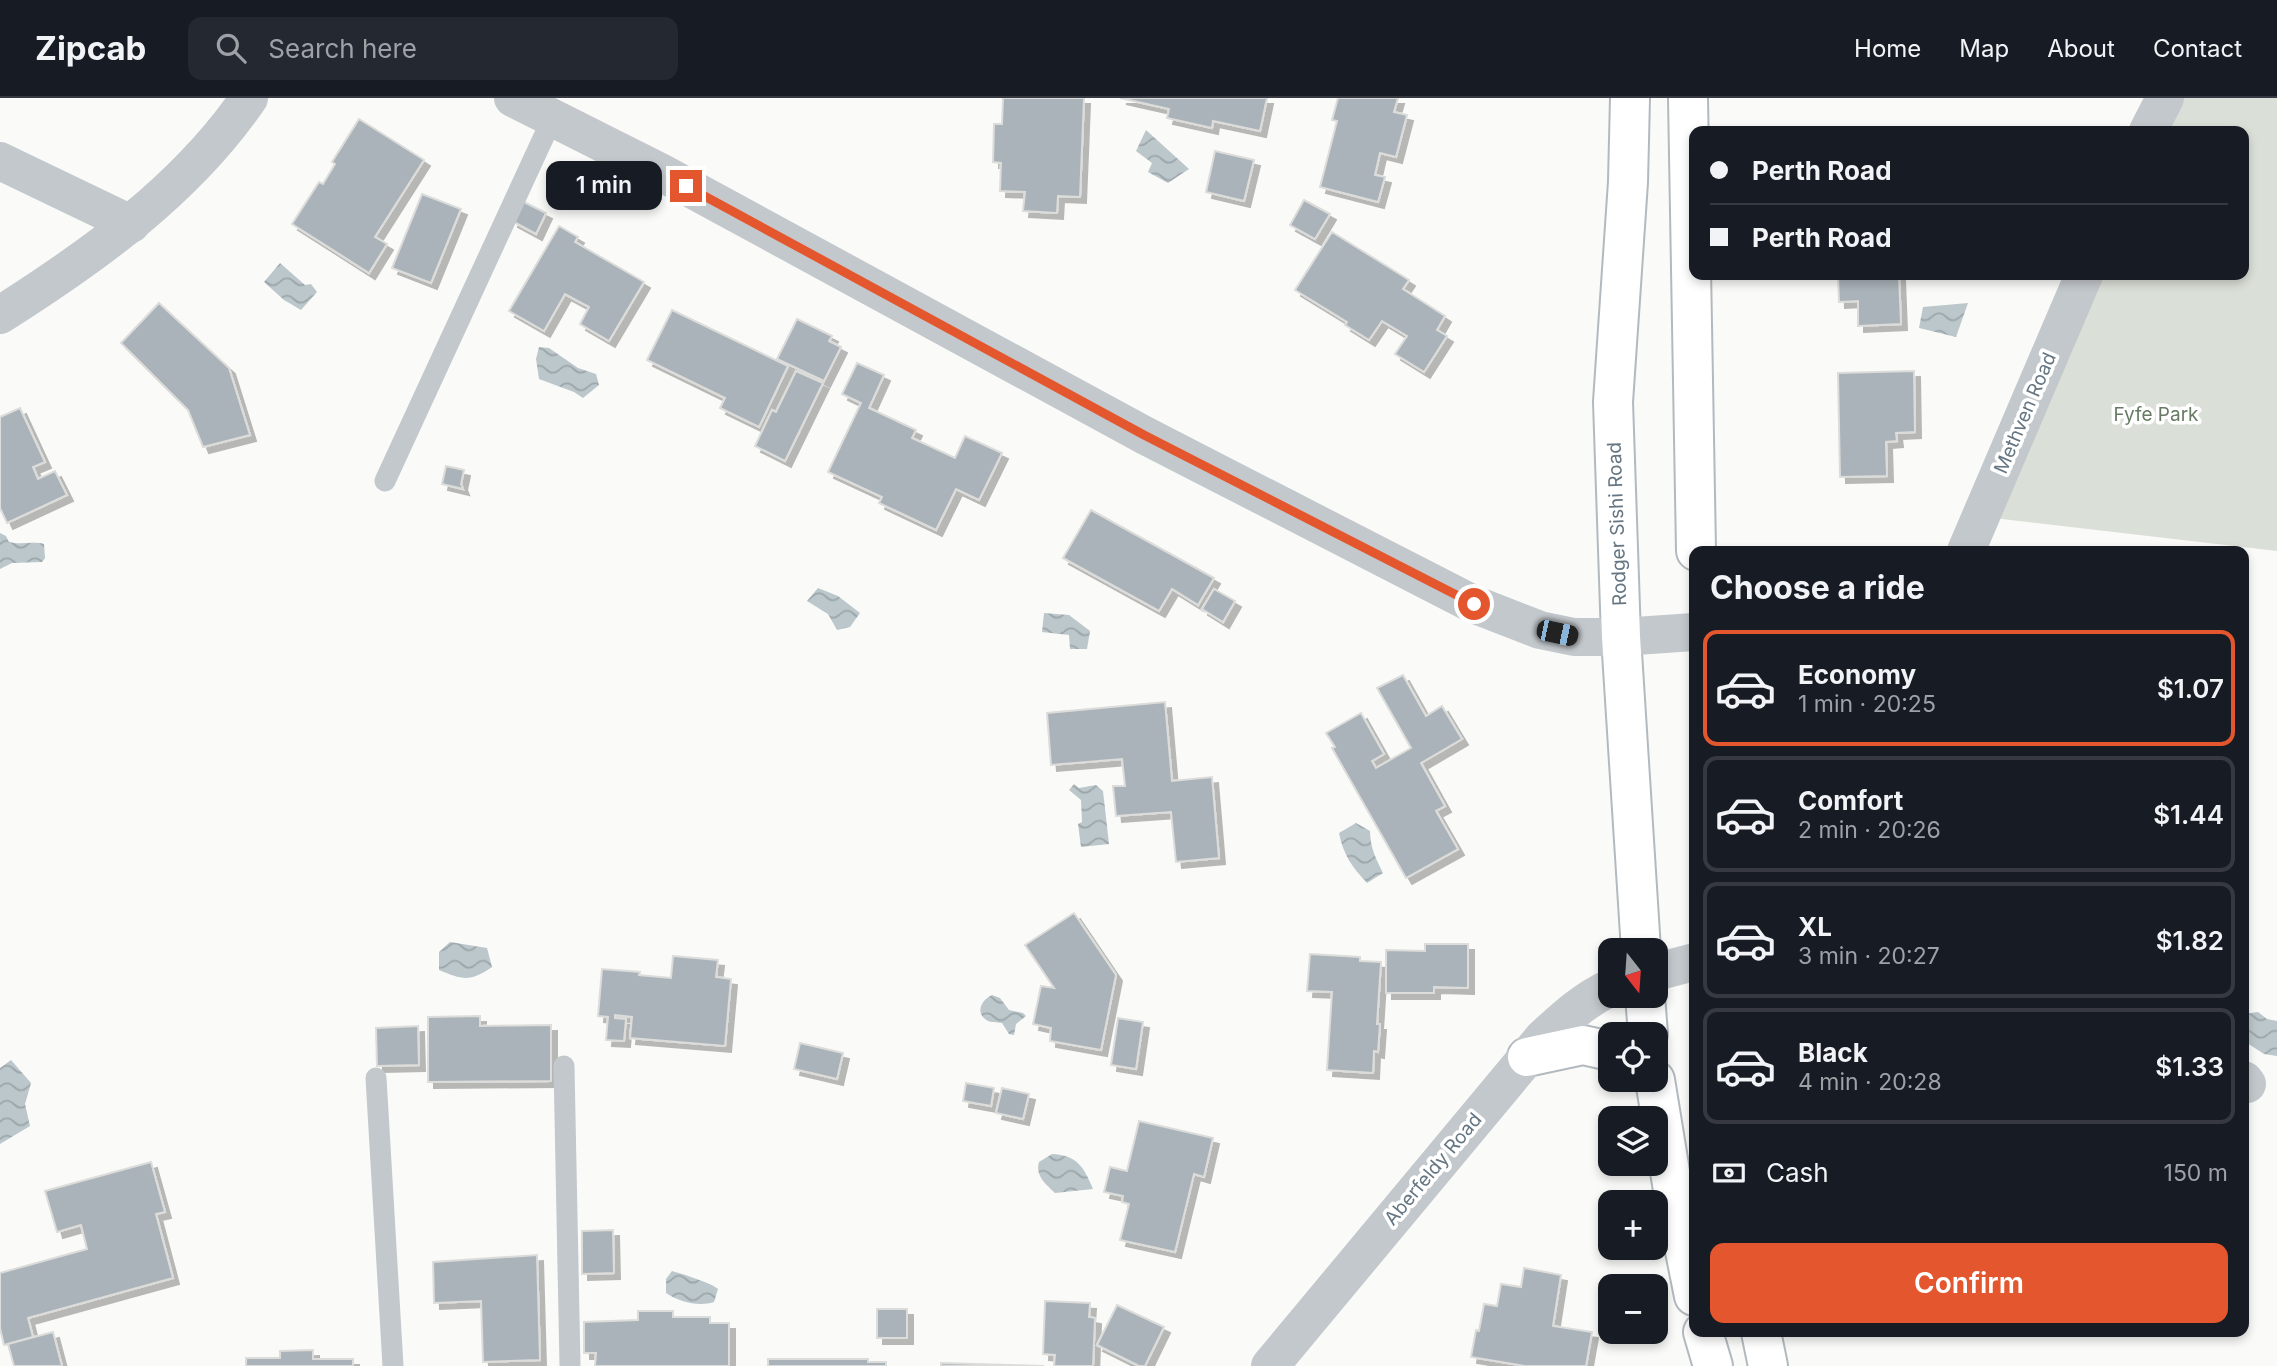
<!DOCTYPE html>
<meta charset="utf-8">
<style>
:root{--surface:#171b24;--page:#242831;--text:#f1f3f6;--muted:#9ea1a6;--line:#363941;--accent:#e4572e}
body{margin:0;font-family:Inter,sans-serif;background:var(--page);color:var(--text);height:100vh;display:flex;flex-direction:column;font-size:26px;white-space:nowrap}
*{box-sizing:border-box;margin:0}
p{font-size:23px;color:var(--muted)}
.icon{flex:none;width:38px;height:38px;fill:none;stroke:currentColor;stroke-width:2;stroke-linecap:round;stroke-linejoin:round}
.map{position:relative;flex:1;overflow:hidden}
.details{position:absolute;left:1689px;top:448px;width:560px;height:791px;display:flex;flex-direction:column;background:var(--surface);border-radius:14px;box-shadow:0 4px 10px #0003}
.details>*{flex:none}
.guide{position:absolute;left:1689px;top:28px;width:560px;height:154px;border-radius:14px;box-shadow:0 4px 10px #0003;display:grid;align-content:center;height:154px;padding:0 21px;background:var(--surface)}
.needle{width:46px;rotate:163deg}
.fabs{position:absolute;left:1598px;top:840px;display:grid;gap:14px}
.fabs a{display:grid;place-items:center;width:70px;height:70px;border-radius:14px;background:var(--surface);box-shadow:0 4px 10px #0003;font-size:35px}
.end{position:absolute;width:32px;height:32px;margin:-16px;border:9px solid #e4572e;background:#fff;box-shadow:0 0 0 4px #fff}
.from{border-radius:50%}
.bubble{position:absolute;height:49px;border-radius:14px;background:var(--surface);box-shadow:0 4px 10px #0003;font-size:23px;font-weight:600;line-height:49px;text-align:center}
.car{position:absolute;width:21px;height:42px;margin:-21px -10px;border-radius:9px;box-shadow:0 0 5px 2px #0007;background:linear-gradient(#222 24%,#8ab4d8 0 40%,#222 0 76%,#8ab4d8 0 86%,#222 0)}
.guide b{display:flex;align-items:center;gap:24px;height:66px;font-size:26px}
.guide b+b{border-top:2px solid var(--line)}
.guide i{width:18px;height:18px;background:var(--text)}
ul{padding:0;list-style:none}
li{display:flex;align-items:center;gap:21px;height:116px;margin:0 14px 10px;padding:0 7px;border:4px solid var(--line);border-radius:14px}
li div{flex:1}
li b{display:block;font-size:26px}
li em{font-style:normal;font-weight:600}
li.active{border-color:var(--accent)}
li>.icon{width:63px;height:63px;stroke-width:1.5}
h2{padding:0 21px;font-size:32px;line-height:84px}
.pay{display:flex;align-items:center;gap:18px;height:77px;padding:0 21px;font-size:26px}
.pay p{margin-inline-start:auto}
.primary-button{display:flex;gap:14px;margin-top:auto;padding:14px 21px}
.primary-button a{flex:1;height:80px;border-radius:14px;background:var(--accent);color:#fff;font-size:28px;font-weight:600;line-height:80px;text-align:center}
header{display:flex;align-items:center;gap:42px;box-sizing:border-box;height:98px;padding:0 35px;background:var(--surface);border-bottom:2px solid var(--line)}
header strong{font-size:33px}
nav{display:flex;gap:38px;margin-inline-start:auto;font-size:24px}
.search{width:490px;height:63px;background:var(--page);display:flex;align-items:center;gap:18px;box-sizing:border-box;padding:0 24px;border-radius:14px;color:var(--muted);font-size:26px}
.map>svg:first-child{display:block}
</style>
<header>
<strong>Zipcab</strong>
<div class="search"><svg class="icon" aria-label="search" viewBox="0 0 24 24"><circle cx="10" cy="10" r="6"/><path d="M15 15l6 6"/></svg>Search here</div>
<nav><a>Home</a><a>Map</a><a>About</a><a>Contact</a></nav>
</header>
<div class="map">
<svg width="2277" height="1268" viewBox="0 0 2277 1268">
<defs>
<pattern id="water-waves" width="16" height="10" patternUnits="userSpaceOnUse" patternTransform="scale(1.75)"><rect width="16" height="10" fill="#bbc7cb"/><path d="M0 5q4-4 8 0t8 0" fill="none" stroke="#9ca6aa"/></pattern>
<filter id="shadow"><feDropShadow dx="6" dy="6" stdDeviation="0" flood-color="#0004"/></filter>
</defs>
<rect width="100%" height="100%" fill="#fafaf8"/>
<!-- park -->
<polygon fill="#dadfd7" points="2167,0 2277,0 2277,453 1977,418 2087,177 2244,177 2244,33 2152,33"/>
<!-- water -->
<g fill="url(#water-waves)">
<polygon points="1146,32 1189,71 1168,85 1148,74 1152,65 1136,53"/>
<polygon points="280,165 305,187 311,186 317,194 301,212 284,202 264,184"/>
<polygon points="1968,205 1956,239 1919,230 1923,209"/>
<polygon points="539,249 549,250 578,270 596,276 599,287 583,300 574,294 539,281 536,261"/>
<path d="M0,435L6,438L9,444C21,447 32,443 44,446L45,460L42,464L12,465L0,471Z"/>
<polygon points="818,490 838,498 860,515 850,529 837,532 828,516 807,503"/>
<polygon points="1044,515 1069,517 1090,533 1087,551 1070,551 1069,537 1042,534"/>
<polygon points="1074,686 1079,690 1096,687 1103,693 1109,746 1081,749 1078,726 1082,724 1081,702 1069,692"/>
<path d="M1356,725L1370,733C1370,749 1376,761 1383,775L1367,785C1352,769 1343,756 1339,735Z"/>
<path d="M450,844L487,850L492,869C470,884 463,882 439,872V854Z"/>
<path d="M992,897L1000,900L1009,912L1023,915L1026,918L1016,926L1014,937L1009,936L1002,925C997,924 989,925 985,921C975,913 983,901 992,897Z"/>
<polygon points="2258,914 2267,921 2277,923 2277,958 2264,956 2244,943 2244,916"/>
<polygon points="11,962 31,985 25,1006 30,1028 0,1046 0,970"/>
<path d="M1052,1056C1077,1057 1084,1069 1093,1091L1055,1095C1046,1086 1035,1078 1039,1064Z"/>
<path d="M672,1173C683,1176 711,1185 718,1191L714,1204C699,1209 679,1204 666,1195V1181Z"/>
</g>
<!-- building -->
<g fill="#aab3b9" stroke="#dcdcda" stroke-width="2" filter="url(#shadow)">
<polygon points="1003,0 1084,0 1080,99 1058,98 1057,115 1023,113 1025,94 1000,93 1001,65 993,64 994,26 1002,26"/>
<polygon points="1120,0 1267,0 1260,33 1213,23 1212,30 1167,20 1169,11"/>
<polygon points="1338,0 1398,0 1394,14 1407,17 1396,59 1380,55 1375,77 1385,79 1378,104 1320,89 1337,23 1332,22"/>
<polygon points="359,21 424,62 375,139 387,146 369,175 292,126 319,84 323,86 335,66 332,64"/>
<polygon points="1215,53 1254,62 1244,103 1206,94"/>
<polygon points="422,96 461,111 431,185 392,170"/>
<polygon points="1304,102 1330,116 1315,141 1290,127"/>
<polygon points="522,103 546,115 536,136 512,123"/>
<polygon points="559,128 578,139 575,144 644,184 609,243 580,226 589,209 565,196 544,233 509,213"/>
<polygon points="1332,134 1409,182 1403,191 1445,218 1437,232 1447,238 1424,274 1395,256 1407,238 1382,223 1369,242 1345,227 1347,224 1295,192"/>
<polygon points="1838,177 1899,177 1901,226 1858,228 1858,203 1839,204"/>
<polygon points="159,205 229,270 250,337 203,349 188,312 121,245"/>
<polygon points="672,212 788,268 759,329 720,310 725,300 647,262"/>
<polygon points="797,221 832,238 829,243 841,249 824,283 777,261"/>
<polygon points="857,265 884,277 869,310 916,332 912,340 955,360 965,338 1002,355 979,402 956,391 936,432 879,405 882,399 828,374 861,305 842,296"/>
<polygon points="796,273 823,285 785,363 755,348 772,312 776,314"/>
<polygon points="1914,273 1915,334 1896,335 1897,343 1886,344 1887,378 1840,379 1838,275"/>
<polygon points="20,310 45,364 33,369 38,381 55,373 67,397 7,425 0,410 0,319"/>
<polygon points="446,368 464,372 461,386 463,391 442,386"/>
<polygon points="1091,412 1214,480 1198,507 1172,491 1159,513 1063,460"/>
<polygon points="1214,491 1235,503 1223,524 1202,511"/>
<polygon points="1403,577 1426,618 1442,608 1462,641 1421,665 1445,708 1436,713 1458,751 1406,780 1332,650 1335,649 1326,635 1361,615 1384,656 1372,663 1376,670 1411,650 1377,590"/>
<polygon points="1165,604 1172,683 1212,679 1219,760 1176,764 1171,714 1116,718 1113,688 1125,688 1122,661 1051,667 1047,615"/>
<polygon points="1074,815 1116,877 1101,952 1050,943 1051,930 1033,926 1041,888 1054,890 1025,847"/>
<polygon points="1425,846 1468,846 1468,890 1434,889 1434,895 1386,895 1386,852 1425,853"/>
<polygon points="1310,856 1360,859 1360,863 1381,864 1377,926 1380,926 1378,954 1374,953 1373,975 1327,972 1332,894 1307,893"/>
<polygon points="673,858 718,862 716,879 731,881 725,948 630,940 632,919 615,917 615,920 626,921 624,943 606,942 608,919 598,918 602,871 640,874 639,877 671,880"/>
<polygon points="480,918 480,928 551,927 551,983 428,984 428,919"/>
<polygon points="1118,920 1143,924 1136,971 1111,967"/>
<polygon points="418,928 419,967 377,968 376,930"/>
<polygon points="800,945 843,955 837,981 794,971"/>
<polygon points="966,985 994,990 991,1008 963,1003"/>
<polygon points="1002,990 1029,996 1023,1021 996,1015"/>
<polygon points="1139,1023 1213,1040 1204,1079 1194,1076 1175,1154 1120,1142 1129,1106 1122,1104 1123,1098 1104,1094 1110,1069 1127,1073"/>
<polygon points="151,1064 165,1114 156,1116 173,1180 28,1220 33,1239 4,1247 0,1230 0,1175 87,1151 81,1127 57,1134 45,1093"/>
<polygon points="613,1132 614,1175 582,1176 582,1133"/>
<polygon points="537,1157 540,1262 483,1264 481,1203 434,1205 433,1164"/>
<polygon points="1524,1170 1561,1177 1553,1228 1592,1234 1586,1268 1525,1268 1471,1259 1476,1232 1479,1233 1484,1206 1497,1208 1501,1186 1521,1189"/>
<polygon points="1045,1203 1090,1205 1089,1219 1095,1220 1093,1268 1054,1268 1055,1257 1043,1256"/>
<polygon points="1117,1207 1164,1229 1145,1268 1139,1268 1097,1247"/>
<rect x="877" y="1211" width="30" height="29"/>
<polygon points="638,1213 673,1213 673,1219 710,1219 710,1225 729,1225 729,1268 595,1268 596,1255 584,1255 584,1224 638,1222"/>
<polygon points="53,1234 62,1268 14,1268 8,1246"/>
<polygon points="313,1252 313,1261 353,1261 353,1268 246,1268 246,1260 280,1260 280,1253"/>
<polygon points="768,1261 868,1261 868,1264 886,1264 886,1268 768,1268"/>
<polygon points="941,1265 1044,1268 941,1268"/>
</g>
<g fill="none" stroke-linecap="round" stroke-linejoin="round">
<defs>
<g id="secondary">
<polyline points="1630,0 1628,84 1613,304 1621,539 1641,852"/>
<polyline points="1688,0 1696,453"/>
<polyline points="1645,898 1648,936"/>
<polyline points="1527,959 1583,947 1610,953"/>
<polyline points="1655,982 1674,1098 1694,1198"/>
<polyline points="1703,1234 1713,1268"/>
<polyline points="1761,1234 1768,1268"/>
</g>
</defs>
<!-- secondary casing -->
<use href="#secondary" stroke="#b3babf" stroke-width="42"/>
<!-- service -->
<g stroke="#c3c8cc" stroke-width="21">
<polyline points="385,383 552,21"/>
<polyline points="564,968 570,1268"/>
<polyline points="376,980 393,1268"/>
</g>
<!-- minor -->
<g stroke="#c3c8cc" stroke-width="38">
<polyline points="513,0 662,75 1144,337 1473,506 1540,532 1574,539 1621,539 1694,534"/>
<polyline points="0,63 131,126"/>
<path d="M0,217C93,158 186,92 249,0"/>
<polyline points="2244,982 2247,986"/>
<path d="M1270,1268L1543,940C1564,921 1584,902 1610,890"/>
</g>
<!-- tertiary -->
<g stroke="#c3c8cc" stroke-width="38">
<polyline points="2148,33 2165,0"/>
<polyline points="1966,453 2084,177"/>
<polyline points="1656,874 1694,864"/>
</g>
<!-- secondary -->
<use href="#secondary" stroke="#fff" stroke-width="38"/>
</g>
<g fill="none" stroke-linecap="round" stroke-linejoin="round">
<!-- route -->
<polyline stroke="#e4572e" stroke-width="9" points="686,88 1144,337 1474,506"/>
</g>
<g text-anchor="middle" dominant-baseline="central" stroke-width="7" stroke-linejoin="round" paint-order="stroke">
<!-- street labels -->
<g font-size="19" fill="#657683" stroke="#fff">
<text transform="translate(2025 315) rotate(-67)">Methven Road</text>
<text transform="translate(1617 426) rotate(-92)">Rodger Sishi Road</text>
<text transform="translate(1433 1071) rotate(-50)">Aberfeldy Road</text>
</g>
<!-- park labels -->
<g font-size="19" fill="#687a64" stroke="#fff">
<text x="2156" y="316">Fyfe Park</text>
</g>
</g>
</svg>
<div class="fabs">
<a><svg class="needle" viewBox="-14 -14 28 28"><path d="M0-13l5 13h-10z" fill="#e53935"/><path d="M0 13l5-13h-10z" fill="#9ea1a6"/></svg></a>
<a><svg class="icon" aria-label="locate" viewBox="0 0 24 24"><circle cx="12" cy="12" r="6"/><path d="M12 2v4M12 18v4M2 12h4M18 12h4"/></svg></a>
<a><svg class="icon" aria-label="layers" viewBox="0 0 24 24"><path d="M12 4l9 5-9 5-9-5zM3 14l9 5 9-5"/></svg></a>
<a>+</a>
<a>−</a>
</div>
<i class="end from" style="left:1474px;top:506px"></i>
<i class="end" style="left:686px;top:88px"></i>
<div class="bubble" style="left:546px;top:63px;width:116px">1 min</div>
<i class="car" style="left:1557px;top:535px;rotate:102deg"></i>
<div class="guide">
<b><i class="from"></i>Perth Road</b>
<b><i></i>Perth Road</b>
</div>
<section class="details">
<h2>Choose a ride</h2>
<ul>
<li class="active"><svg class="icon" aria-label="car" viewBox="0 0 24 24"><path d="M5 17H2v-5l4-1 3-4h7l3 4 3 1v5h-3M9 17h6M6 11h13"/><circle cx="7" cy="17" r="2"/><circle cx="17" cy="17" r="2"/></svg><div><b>Economy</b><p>1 min · 20:25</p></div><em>$1.07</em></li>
<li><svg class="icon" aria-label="car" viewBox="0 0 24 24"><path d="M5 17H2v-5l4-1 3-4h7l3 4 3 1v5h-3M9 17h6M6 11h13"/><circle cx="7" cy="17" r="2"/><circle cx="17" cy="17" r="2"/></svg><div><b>Comfort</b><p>2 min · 20:26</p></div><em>$1.44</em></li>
<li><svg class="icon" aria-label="car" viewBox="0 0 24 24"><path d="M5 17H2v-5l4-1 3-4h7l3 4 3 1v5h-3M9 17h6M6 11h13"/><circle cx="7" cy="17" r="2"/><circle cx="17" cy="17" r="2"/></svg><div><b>XL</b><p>3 min · 20:27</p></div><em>$1.82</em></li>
<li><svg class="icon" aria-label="car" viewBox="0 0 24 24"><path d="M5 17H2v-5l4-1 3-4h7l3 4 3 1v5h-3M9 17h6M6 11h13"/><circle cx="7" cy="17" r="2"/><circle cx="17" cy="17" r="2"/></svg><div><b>Black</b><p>4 min · 20:28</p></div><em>$1.33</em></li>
</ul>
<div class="pay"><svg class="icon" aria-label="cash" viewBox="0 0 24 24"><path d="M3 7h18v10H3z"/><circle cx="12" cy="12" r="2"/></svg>Cash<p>150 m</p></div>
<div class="primary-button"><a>Confirm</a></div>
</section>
</div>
